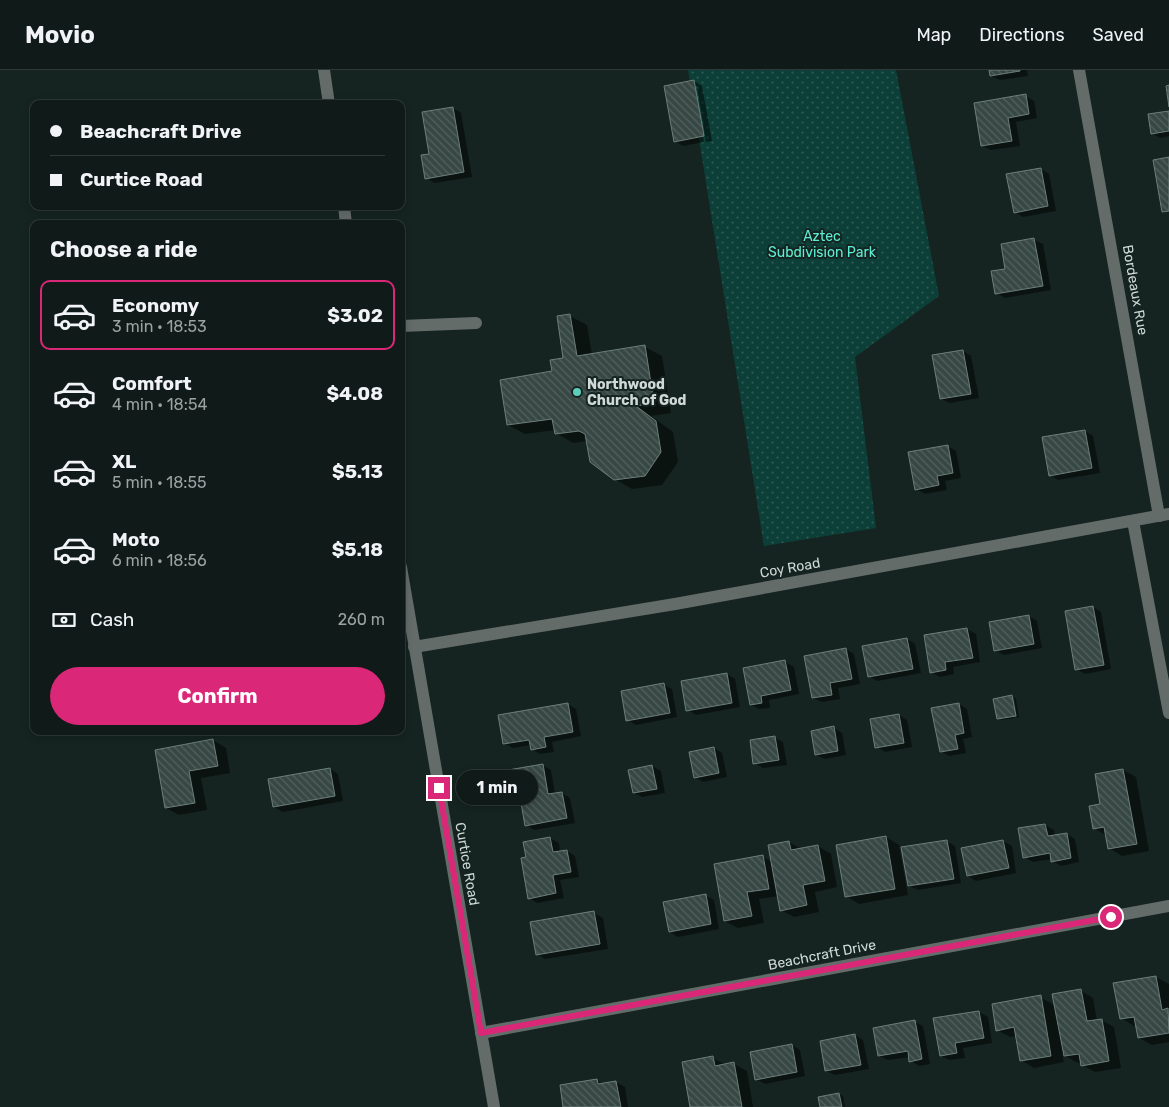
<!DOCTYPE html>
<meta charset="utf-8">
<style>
:root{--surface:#101b19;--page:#192422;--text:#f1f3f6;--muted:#9ca1a2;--line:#303938;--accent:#db2777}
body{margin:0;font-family:Rubik,sans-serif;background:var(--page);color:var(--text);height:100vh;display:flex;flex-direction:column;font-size:19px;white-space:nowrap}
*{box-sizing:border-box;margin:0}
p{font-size:16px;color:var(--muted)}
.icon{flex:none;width:28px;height:28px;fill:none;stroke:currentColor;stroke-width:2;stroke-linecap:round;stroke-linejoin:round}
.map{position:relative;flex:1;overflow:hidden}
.panel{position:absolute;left:30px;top:150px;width:375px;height:515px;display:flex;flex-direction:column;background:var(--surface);border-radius:10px;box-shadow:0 2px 8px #0003,0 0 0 1px var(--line)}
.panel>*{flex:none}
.top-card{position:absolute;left:30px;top:30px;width:375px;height:110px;border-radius:10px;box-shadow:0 2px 8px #0003,0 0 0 1px var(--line);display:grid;align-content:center;height:110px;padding:0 20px;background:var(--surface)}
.end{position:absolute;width:22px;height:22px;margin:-11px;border:6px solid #db2777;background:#fff;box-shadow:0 0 0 2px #fff}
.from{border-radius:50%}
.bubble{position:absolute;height:35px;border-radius:18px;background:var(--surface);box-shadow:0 2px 8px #0003,0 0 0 1px var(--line);font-size:16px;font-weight:700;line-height:35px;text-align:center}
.top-card b{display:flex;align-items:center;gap:18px;height:48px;font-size:19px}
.top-card b+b{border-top:1px solid var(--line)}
.top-card i{width:12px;height:12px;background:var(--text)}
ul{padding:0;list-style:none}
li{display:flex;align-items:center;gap:15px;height:70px;margin:0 10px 8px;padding:0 10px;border:2px solid transparent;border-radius:10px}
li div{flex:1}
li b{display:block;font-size:19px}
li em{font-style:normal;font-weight:700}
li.active{border-color:var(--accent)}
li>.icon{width:45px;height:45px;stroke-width:1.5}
h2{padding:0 20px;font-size:22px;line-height:60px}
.pay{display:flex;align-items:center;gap:12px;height:55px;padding:0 20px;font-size:19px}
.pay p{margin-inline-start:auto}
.cta{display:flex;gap:10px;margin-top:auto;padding:10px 20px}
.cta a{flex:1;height:58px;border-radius:30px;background:var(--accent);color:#fff;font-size:20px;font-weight:700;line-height:58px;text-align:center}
header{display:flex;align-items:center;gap:30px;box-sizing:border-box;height:70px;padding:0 25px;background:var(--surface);border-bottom:1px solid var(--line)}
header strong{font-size:24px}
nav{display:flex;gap:28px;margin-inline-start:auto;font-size:18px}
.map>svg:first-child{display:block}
</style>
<header>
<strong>Movio</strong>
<nav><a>Map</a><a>Directions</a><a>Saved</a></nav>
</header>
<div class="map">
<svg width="1169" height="1037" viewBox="0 0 1169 1037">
<defs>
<pattern id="park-dots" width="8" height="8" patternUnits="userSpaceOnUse" patternTransform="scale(1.25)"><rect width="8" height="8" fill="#0c3f37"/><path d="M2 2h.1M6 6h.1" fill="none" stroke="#2e5a53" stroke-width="1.8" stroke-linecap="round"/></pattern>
<pattern id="building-back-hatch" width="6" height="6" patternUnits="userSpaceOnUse" patternTransform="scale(1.25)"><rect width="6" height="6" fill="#374743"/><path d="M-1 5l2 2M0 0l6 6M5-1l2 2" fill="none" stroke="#53615d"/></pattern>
</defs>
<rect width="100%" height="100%" fill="#152421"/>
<!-- park -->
<polygon fill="url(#park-dots)" points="688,0 896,0 939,226 855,287 876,458 764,476"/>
<!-- shadow -->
<g fill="#0007">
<polygon points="990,0 1027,0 1028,6 1000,10 991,6"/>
<polygon points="694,11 702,16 712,71 706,72 697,16 694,16 704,72 683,76 675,71"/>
<polygon points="1026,26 1034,31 1037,48 1016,52 1020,76 991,80 983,76"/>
<polygon points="453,38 461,43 472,107 435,113 426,108 431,85"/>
<polygon points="1169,42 1169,66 1160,68 1152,63"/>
<polygon points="1041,99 1049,104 1056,141 1023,147 1015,142"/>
<polygon points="1034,170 1043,174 1051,220 1005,228 996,223 1007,200"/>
<polygon points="570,246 587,255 592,285 645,277 662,286 671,343 651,346 673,362 678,392 662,415 632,419 615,409 587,371 573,373 556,363 555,360 525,364 508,355 565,289"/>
<polygon points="963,281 971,286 979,328 950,333 941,329"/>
<polygon points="1085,361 1093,366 1100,403 1058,410 1050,405"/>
<polygon points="947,376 956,381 961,408 945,411 947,420 925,424 916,419"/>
<polygon points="1093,537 1101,542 1111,599 1085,604 1076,599"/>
<polygon points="1029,546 1037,551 1042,578 1004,585 995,580"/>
<polygon points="967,559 976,564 980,592 953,597 954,604 940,607 931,602 925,566"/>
<polygon points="907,569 915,574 921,603 877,611 869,606"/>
<polygon points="846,579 854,584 860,614 838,618 840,629 822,632 813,628"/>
<polygon points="785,592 794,597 799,624 769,630 770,638 759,639 751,635"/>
<polygon points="727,604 735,609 740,637 696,645 688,640"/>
<polygon points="664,615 672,619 677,647 636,655 627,650"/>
<polygon points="1012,626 1013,627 1011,627 1015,648 1002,650 998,648 995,630"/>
<polygon points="1014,627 1016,629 1019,647 1017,648"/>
<polygon points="568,634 576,639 581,666 552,672 554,682 540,684 532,679 531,675 513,678 504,673"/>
<polygon points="959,634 967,639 972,667 963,669 966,683 949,686 941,681"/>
<polygon points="899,645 907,650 912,677 885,682 877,677"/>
<polygon points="834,658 842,663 846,685 825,689 816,685"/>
<polygon points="775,668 783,672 787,695 763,698 755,693"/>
<polygon points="213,670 226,678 230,703 201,708 207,740 179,745 166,738 156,681"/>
<polygon points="714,678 722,683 727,707 703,712 695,707"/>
<polygon points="542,695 551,700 555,724 562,723 570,728 575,753 534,760 526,755 521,726 513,722"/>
<polygon points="652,696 661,701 665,723 642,727 634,723"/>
<polygon points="330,699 338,704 343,731 283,742 274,737"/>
<polygon points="1123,700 1136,707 1149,781 1122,786 1109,778 1107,766 1094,758 1102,735"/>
<polygon points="1045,755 1054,760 1055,766 1067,764 1075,769 1079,792 1061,796 1052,791 1052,789 1033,792 1024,787"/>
<polygon points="886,767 899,775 908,825 859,834 846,826"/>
<polygon points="550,768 559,773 560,782 567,781 575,786 579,807 560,810 564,828 537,833 529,828 528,788"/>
<polygon points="946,771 955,776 961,813 918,820 909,816"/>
<polygon points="1003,771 1012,776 1016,803 976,811 968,806"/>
<polygon points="789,772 801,779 818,776 831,784 837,817 815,822 819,842 794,847 781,840 779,826 759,829 764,853 738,858 725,851 763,787 772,792"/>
<polygon points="705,825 714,830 719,859 678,867 670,862"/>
<polygon points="594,843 603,848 608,879 545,889 537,884"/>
<polygon points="1156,907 1169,914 1169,972 1152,975 1139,968 1137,955 1134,956 1121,948"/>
<polygon points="1080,920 1093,928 1097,951 1101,950 1114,957 1121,998 1095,1002 1082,995 1082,992 1078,993 1062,984 1064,992 1034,998 1021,990 1017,966 1010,967 997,960 1040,927 1056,936"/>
<polygon points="979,942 988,947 992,973 963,978 965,988 949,990 941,986"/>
<polygon points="915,952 923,956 930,994 919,996 911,991 910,987 888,990 879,986"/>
<polygon points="855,965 863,970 869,999 835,1005 826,1001"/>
<polygon points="792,975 800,980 805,1006 765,1014 756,1009"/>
<polygon points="713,988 726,995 734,994 747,1001 753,1037 691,1037"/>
<polygon points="596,1010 604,1014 616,1012 625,1017 628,1037 565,1037"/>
<polygon points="839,1024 843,1026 845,1037 821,1037"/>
</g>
<!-- building -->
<g fill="url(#building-back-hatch)" stroke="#6d7f7b">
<polygon points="989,0 1020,0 1020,1 990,6"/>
<polygon points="694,10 704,66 674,72 664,16"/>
<polygon points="1169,15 1169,37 1166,16"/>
<polygon points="1026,24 1029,44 1008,48 1012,71 981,76 974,33"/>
<polygon points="453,37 464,102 425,109 421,85 429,84 422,42"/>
<polygon points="1169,41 1169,61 1151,64 1148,44"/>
<polygon points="1169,87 1169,141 1162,142 1153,90"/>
<polygon points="1041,98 1048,136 1014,143 1006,104"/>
<polygon points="1034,168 1043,216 995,224 991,201 1005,199 1001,174"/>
<polygon points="570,244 577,286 645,275 654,333 636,336 656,351 661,382 645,406 614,410 590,392 585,364 579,361 555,364 552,349 507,355 500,310 552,301 550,290 563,288 557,246"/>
<polygon points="963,280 971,324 940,329 932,285"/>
<polygon points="1085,360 1092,398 1049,406 1042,367"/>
<polygon points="948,375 953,403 937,406 939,415 915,420 908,382"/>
<polygon points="1093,536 1104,595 1075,600 1065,541"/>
<polygon points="1029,545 1034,574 994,581 989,552"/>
<polygon points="967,558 973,588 945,592 946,600 930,603 924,565"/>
<polygon points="907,568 913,599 868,607 862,576"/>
<polygon points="846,578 852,609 830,613 832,625 812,628 804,586"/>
<polygon points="785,590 791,620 761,626 762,633 750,635 743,598"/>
<polygon points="727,603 732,633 686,641 681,611"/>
<polygon points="664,613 670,643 626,651 621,621"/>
<polygon points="1012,625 1016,646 997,649 993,629"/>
<polygon points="568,633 573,662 544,667 546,677 531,680 529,670 503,674 498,645"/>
<polygon points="959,633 964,663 955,665 958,679 940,682 931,638"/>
<polygon points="899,644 904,673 875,678 870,649"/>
<polygon points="834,656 838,681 815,685 811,661"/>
<polygon points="775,666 779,690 753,694 750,670"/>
<polygon points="213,669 218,696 189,701 195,733 165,738 155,680"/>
<polygon points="714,677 719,703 694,708 689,682"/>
<polygon points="543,694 548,724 562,722 567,748 525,756 519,721 512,722 508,700"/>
<polygon points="652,695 657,719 633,723 628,700"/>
<polygon points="330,698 335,726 273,737 268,709"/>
<polygon points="1123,699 1137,774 1108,779 1104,757 1093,759 1089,736 1100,734 1095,704"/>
<polygon points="1045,754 1048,766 1067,763 1071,788 1051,792 1050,783 1023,788 1018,758"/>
<polygon points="886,766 895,819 845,827 836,775"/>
<polygon points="550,767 553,782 567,780 571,802 553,805 556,823 528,829 521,788 526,787 523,772"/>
<polygon points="947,770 954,809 908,816 901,777"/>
<polygon points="1003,770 1009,798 967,806 961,778"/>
<polygon points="789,771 791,780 818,775 825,811 803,815 807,835 780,841 768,775"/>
<polygon points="763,785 769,819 747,822 752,846 724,851 714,794"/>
<polygon points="706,824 711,854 669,862 663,832"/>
<polygon points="594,841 600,874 536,885 530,852"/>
<polygon points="1156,906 1162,940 1168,938 1169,963 1138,968 1134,947 1120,949 1113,913"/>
<polygon points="1081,919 1087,951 1102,949 1109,991 1081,996 1079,984 1064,986 1052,924"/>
<polygon points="1041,925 1051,986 1020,991 1014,957 996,961 992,934"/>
<polygon points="979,941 984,968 955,973 957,983 940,986 933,948"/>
<polygon points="915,950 922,989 909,992 908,981 878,986 873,958"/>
<polygon points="855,964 861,995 825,1001 820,971"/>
<polygon points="792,974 797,1002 755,1010 750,982"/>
<polygon points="713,986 715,996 734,992 742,1037 690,1037 682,992"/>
<polygon points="597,1009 598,1014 616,1011 621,1037 563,1037 560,1015"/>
<polygon points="839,1023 842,1037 820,1037 818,1027"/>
</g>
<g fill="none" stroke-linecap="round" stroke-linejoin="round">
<!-- minor -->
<g stroke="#646c6a" stroke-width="12">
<polyline points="324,0 329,34"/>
<polyline points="1079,0 1159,446"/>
<polyline points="344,136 346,154"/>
<polyline points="401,256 476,253"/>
<polyline points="1133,451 1169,643"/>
<polyline points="401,497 494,1037"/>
<polyline points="414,577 675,534 1169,444"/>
<polyline points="481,963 1169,836"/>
</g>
</g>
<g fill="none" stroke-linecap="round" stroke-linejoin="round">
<!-- route -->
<polyline stroke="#db2777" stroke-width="6" points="439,718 481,963 1111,847"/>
</g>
<!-- markers -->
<circle fill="#5dceb9" stroke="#152421" stroke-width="2" cx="577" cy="322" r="5"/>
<g text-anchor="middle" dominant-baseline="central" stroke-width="4" stroke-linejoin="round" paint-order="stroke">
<!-- park labels -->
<g font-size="14" fill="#5beed4" stroke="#152421">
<text x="822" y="166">Aztec<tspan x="822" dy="16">Subdivision Park</tspan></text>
</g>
<!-- street labels -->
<g font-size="14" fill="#cfd9d6" stroke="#152421">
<text transform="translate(1135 220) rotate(80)">Bordeaux Rue</text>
<text transform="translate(790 498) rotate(-10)">Coy Road</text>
<text transform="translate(467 794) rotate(80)">Curtice Road</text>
<text transform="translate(822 885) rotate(-11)">Beachcraft Drive</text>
</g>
<!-- poi labels -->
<g font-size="14" font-weight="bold" fill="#cfd9d6" stroke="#152421" text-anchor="start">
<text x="587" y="314">Northwood<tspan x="587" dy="16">Church of God</tspan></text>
</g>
</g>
</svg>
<i class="end from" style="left:1111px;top:847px"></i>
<i class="end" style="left:439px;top:718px"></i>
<div class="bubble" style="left:456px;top:700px;width:82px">1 min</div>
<div class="top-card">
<b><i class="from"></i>Beachcraft Drive</b>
<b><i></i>Curtice Road</b>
</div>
<section class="panel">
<h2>Choose a ride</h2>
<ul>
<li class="active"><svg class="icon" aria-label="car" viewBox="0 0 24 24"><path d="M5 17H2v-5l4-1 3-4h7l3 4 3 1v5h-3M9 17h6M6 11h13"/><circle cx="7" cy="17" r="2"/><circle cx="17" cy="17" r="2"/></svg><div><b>Economy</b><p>3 min · 18:53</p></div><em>$3.02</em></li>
<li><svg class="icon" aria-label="car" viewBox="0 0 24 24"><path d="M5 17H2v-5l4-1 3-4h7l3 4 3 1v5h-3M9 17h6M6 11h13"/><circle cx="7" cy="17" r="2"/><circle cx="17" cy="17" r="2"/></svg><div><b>Comfort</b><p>4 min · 18:54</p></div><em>$4.08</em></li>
<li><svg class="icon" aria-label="car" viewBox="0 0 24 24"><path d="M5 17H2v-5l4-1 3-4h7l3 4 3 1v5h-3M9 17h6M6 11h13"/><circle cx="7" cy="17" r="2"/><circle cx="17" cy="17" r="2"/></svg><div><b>XL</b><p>5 min · 18:55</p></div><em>$5.13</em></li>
<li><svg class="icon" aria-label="car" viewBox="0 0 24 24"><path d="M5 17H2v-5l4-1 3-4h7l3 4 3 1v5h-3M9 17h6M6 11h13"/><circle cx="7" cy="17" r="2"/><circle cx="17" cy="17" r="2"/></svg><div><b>Moto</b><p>6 min · 18:56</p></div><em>$5.18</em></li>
</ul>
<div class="pay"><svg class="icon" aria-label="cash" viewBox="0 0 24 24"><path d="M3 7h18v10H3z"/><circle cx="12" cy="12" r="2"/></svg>Cash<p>260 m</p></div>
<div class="cta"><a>Confirm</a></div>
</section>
</div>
